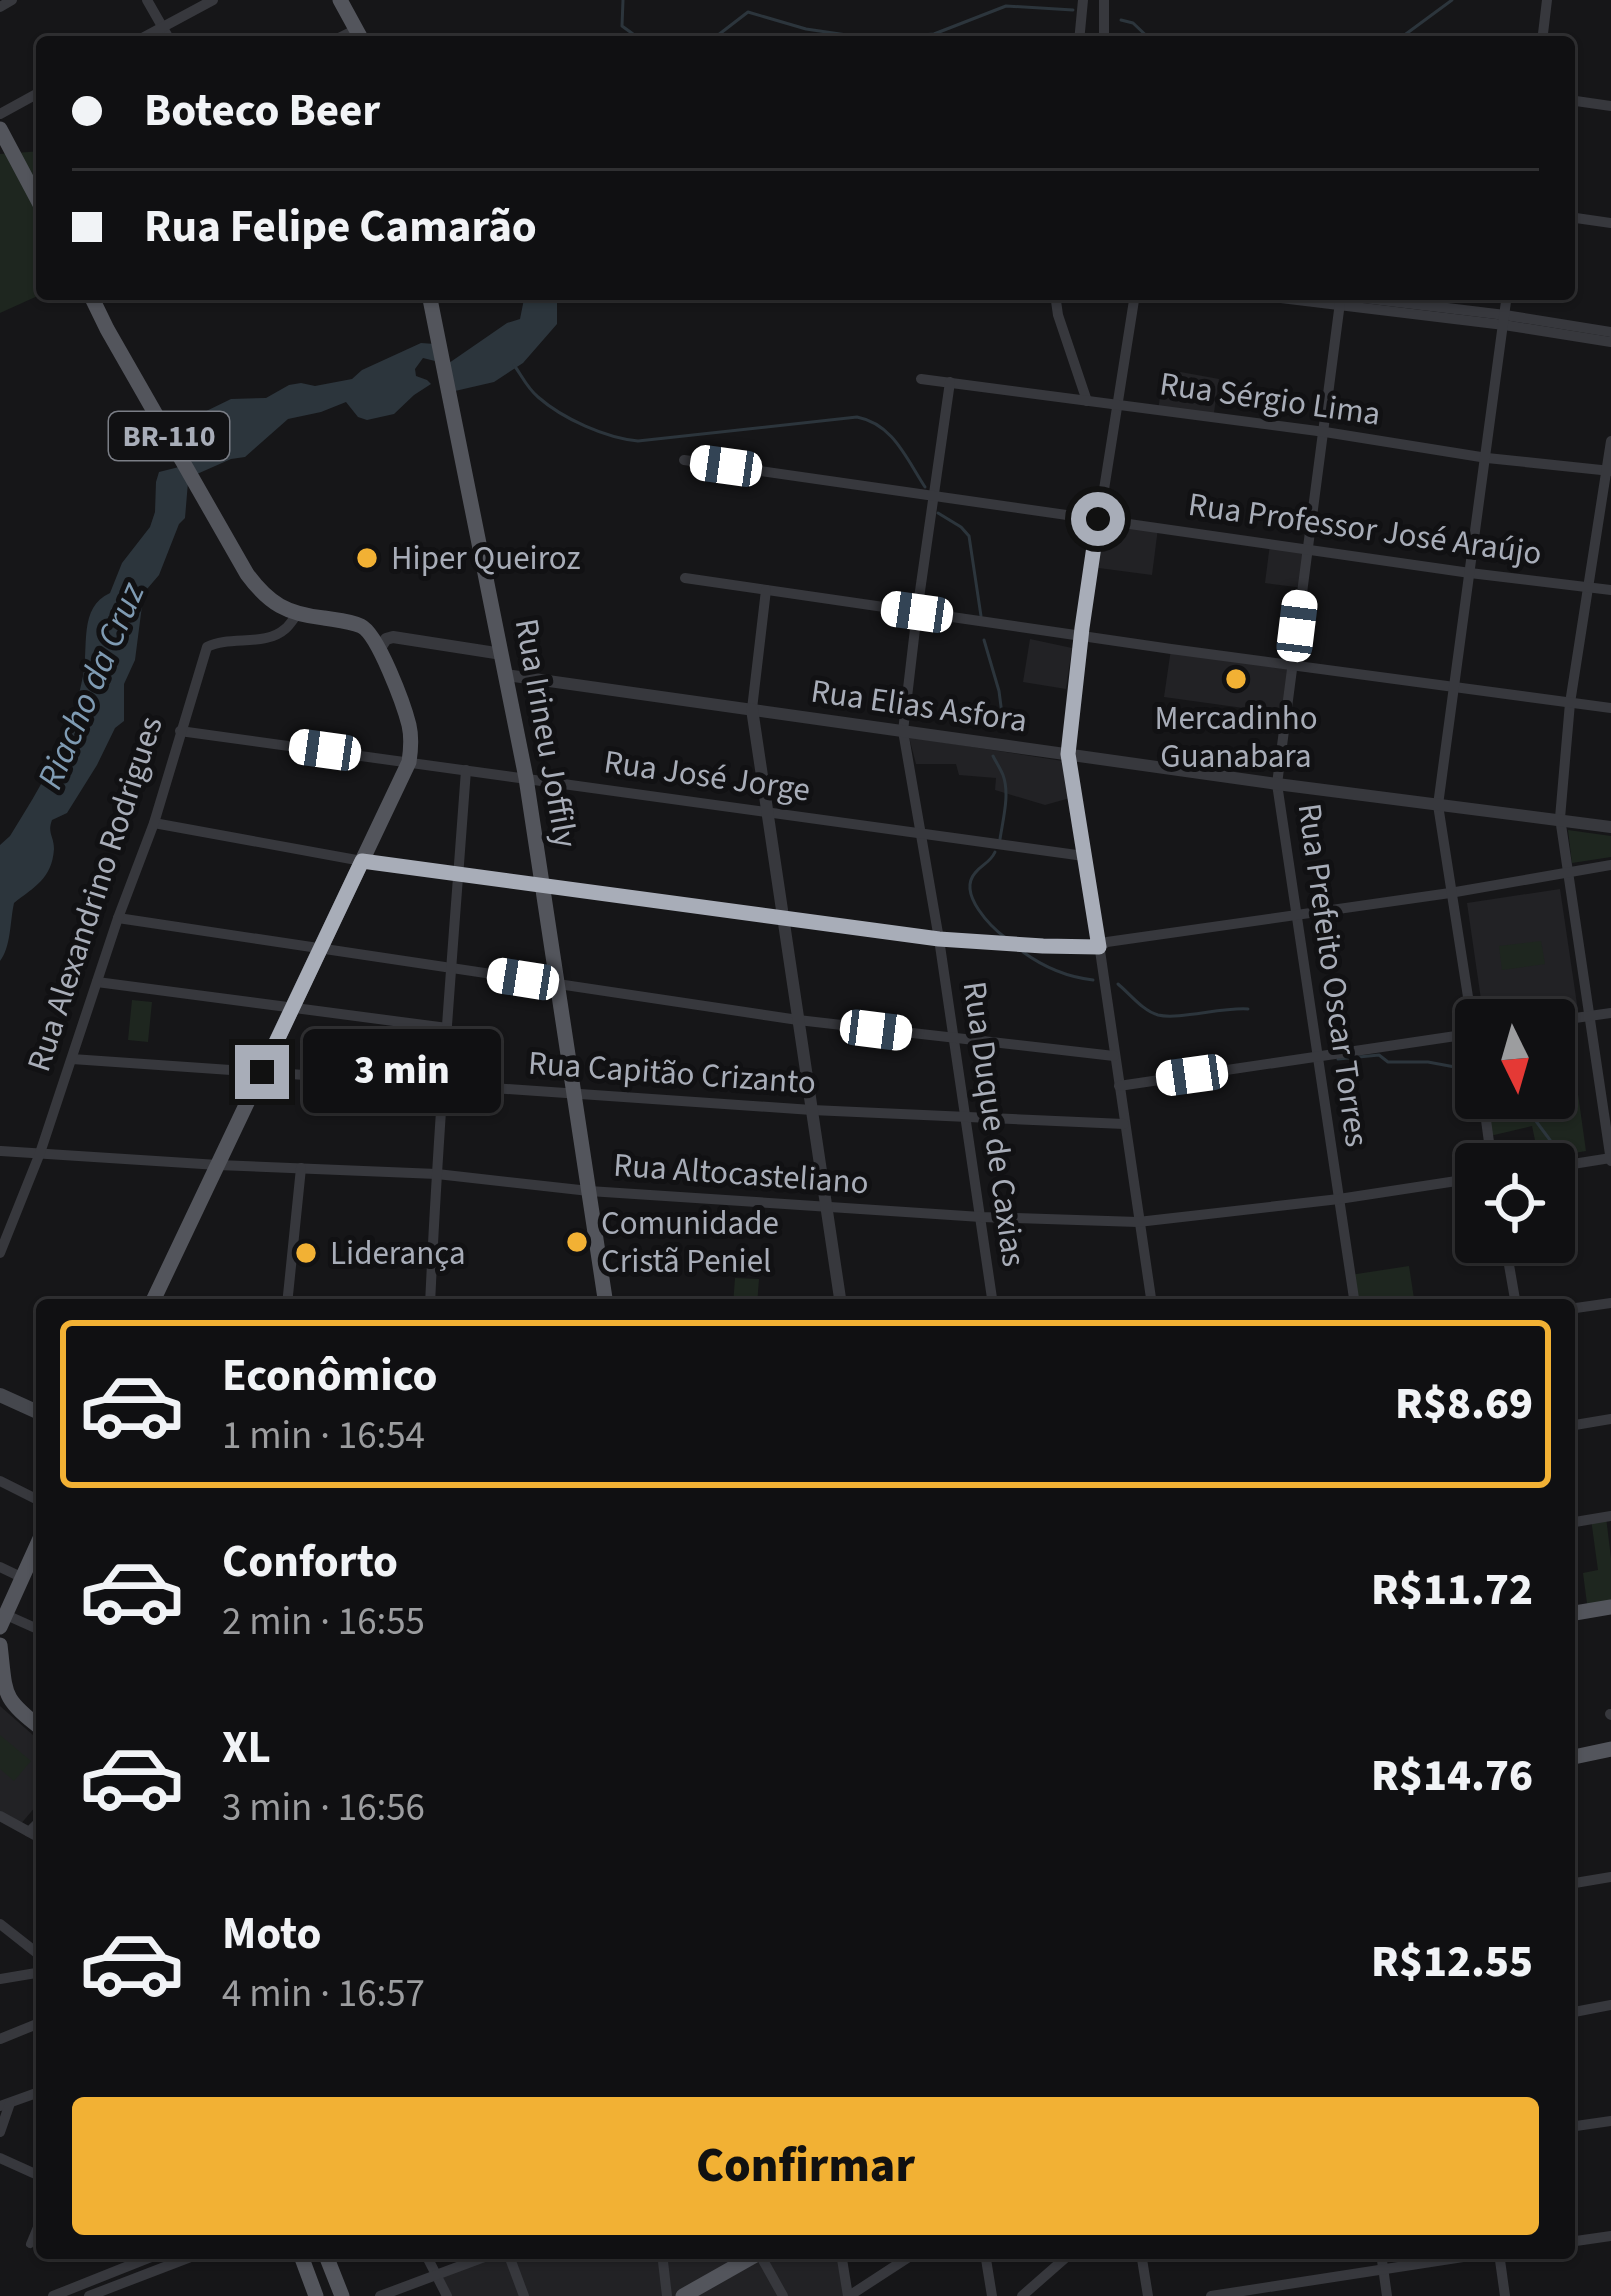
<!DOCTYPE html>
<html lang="pt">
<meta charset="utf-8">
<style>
:root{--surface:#101012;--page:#1e1e20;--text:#f1f3f6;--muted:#9c9d9f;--line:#303032;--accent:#f2b134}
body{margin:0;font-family:"Source Sans 3",sans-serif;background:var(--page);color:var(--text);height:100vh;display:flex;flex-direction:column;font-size:45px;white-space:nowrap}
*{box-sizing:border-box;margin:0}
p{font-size:39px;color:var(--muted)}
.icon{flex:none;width:66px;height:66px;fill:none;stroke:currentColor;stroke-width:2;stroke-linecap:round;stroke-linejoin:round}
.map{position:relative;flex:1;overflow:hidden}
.panel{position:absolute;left:36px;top:1299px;width:1539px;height:960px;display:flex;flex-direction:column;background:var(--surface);border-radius:12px;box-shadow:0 3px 9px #0004,0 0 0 3px var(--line)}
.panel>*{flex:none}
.guide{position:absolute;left:36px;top:36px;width:1539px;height:264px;border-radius:12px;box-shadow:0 3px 9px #0004,0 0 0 3px var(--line);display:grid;align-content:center;height:264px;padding:0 36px;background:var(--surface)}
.needle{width:78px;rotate:175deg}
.fabs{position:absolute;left:1455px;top:999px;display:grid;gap:24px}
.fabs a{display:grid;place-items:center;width:120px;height:120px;border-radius:12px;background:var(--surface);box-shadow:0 3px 9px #0004,0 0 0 3px var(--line);font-size:60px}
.end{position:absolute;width:54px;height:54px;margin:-27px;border:15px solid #a8adb8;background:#111;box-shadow:0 0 0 6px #111}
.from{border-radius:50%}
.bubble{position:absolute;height:84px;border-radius:12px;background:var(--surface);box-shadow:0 3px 9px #0004,0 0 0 3px var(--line);font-size:39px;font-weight:800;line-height:84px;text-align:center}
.car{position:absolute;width:36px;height:72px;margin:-36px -18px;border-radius:15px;box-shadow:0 0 9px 3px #0007;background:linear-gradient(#fff 24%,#345 0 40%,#fff 0 76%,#345 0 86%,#fff 0)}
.guide b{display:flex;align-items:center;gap:42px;height:114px;font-size:45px}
.guide b+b{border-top:3px solid var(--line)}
.guide i{width:30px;height:30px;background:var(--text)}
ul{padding:21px 0 0;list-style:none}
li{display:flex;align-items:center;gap:36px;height:168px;margin:0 24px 18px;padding:0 12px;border:6px solid transparent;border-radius:12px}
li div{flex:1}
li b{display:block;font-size:45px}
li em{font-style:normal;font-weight:800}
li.current{border-color:var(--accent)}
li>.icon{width:108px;height:108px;stroke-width:1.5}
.action{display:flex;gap:24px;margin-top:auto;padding:24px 36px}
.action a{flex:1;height:138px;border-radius:12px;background:var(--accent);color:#111;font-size:48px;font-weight:800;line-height:138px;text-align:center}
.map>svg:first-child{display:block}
</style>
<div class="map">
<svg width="1611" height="2296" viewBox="0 0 1611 2296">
<rect width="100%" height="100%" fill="#161618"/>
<!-- built -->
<g fill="#222225">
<polygon points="1164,369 1219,379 1213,419 1158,411"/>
<polygon points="1098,519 1158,528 1152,575 1091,567"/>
<polygon points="1270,544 1309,550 1303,588 1265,583"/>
<polygon points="1030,639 1072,648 1066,689 1023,682"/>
<polygon points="1171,649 1293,667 1286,714 1164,697"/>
<polygon points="909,737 1063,761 1070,798 1045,805 995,790 996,778 959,775 956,764 916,764"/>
<polygon points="1560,889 1578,1011 1519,1020 1484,1020 1467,903"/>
<polygon points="0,1706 42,1743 42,1799 19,1826 0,1813"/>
<polygon points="494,2253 841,2253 848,2296 447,2296 436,2275"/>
</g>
<!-- green -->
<g fill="#1e261f">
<polygon points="42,151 42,294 0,313 0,154"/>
<polygon points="1568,830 1611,836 1611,857 1572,863"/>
<polygon points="1541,941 1545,964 1502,970 1499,946"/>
<polygon points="132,1000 152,1002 148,1042 128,1040"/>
<polygon points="1569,1030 1586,1151 1539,1159 1532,1126 1490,1136 1484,1098 1554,1098 1554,1032"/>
<polygon points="1409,1266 1415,1305 1355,1305 1350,1275"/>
<polygon points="735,1278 759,1279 757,1305 733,1305"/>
<polygon points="1606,1517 1611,1558 1611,1607 1588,1611 1583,1573 1598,1570 1591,1519"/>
<polygon points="0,1735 31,1761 14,1781 0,1769"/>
</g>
<!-- water -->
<g fill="#2c353c">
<polygon points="525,294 557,294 557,324 523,363 494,382 455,391 449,363 507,323 520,319"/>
<path d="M421,343L435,344L439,362L423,358L415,369L416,376L427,380L431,384L414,395L394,414L367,420L358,417L346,402L321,412L288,419L245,457L231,459L197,474L188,482L185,518L179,524L159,575L147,589L143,598L135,660L124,684V721L115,728L97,765L67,813L52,820C47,833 54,836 54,849C52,879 34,887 14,903C10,921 11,947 0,961V845L10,836C42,784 71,738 83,676C89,648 78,607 110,593L122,563L150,527L155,512L156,482L159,472L191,464L192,452L186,436L187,425L194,417L231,399L266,398L289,385L301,383L315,386L352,379L362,370Z"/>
</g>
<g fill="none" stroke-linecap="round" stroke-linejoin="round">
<!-- stream -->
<g stroke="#2c353c" stroke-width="3">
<polyline points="623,0 622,26 644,42"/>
<polyline points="1121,20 1133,23 1153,42"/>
<polyline points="709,42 748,12 806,29 874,39 934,34 1006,6 1073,10"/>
<polyline points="1395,42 1452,0"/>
<path d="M514,365C522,376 527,388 538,397C563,419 606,438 638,441L857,417C893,424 906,458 925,487"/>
<polyline points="938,513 961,527 969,536 981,616"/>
<polyline points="984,640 999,691 1003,722"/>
<path d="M993,756C996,762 1000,768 1003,775C1010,794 1003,819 1000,839"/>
<path d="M995,852C990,863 982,864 975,873C957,894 992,928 1007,939"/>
<path d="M1023,952C1045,968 1067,977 1093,980"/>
<path d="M1118,984C1130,994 1143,1011 1158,1015C1179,1020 1222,1007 1248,1009"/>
<polyline points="1338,1059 1379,1055 1388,1062 1428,1062 1471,1070"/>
<polyline points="1515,1098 1527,1109 1550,1140"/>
</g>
<!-- pedestrian -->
<polyline stroke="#37383d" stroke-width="8" points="30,2244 42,2215"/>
<!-- minor -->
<g stroke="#37383d" stroke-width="10">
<polyline points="147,0 171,42"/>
<polyline points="0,7 12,0"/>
<polyline points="135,42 213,0"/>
<polyline points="331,42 357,29"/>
<polyline points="1079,42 1083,0"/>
<polyline points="1104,42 1104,0"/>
<polyline points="1542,42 1547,0"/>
<polyline points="1569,100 1611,106"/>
<polyline points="0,114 42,91"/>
<polyline points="1569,217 1611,223"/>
<polyline points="1055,294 1058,315 1087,401"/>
<polyline points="1135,294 1082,628 1068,754 1098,937 1152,1305"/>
<polyline points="1247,294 1504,325 1611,342"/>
<polyline points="1331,294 1505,315 1611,332"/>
<polyline points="1341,295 1277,784 1355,1305"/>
<polyline points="921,379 1325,432 1487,458 1611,471"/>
<polyline points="950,382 917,612 903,731 939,939 993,1305"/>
<polyline points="1611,441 1570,703 1560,818 1611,1161"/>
<polyline points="684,460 1470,573 1611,590"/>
<polyline points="685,578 1171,649 1611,708"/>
<polyline points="752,709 766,590"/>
<polyline points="180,731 1084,856"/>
<polyline points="154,823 362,861 939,939 1043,946 1099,947 1107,942 1450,893 1611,865"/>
<polyline points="118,918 798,1020 1114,1056"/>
<polyline points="97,982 447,1028"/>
<polyline points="1554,1021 1611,1013"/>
<polyline points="1476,1048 1438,805 1507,294"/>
<polyline points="72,1059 812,1110 1124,1124"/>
<polyline points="1119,1086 1476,1033"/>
<polyline points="1483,1098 1492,1164"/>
<polyline points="1,1151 218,1165 437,1174 589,1191 981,1217 1138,1222 1339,1199 1476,1178"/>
<polyline points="1554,1167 1611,1158"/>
<polyline points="1505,1242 1516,1305"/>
<path d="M0,1253L40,1153L118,918L154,823L207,647C230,635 265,647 285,629C290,625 293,619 298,613"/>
<polyline points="287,1305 301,1168"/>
<path d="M430,1305C438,1126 453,948 466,770"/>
<polyline points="1569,1309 1611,1303"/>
<polyline points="1569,1426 1611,1419"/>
<polyline points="0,1481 42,1502"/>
<polyline points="1569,1523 1611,1516"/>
<polyline points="0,1567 21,1577"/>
<polyline points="4,1614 42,1631"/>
<polyline points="1610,1714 1611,1715"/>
<polyline points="0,1816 42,1839"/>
<polyline points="29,1832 42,1819"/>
<polyline points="1569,1884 1611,1877"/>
<polyline points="0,1924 42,1957"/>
<polyline points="0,1979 42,1972"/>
<polyline points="1569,2013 1611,2005"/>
<polyline points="0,2039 42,2022"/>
<polyline points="0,2106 42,2091"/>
<polyline points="1569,2127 1611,2121"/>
<polyline points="0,2132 10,2103"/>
<polyline points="0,2158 42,2177"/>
<polyline points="1569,2242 1611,2236"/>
<polyline points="425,2253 447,2296"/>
<polyline points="508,2253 524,2296"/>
<polyline points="662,2253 667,2296"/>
<polyline points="759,2253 783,2296"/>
<polyline points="841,2253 848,2296"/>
<polyline points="985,2253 992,2296"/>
<polyline points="1141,2253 1148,2296"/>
<polyline points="1381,2253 1387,2296"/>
<polyline points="1499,2253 1505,2296"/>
<polyline points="53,2296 161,2253"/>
<polyline points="89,2296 201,2253"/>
<polyline points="380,2296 495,2253"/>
<polyline points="849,2296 915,2253"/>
<polyline points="1022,2296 1071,2253"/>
<polyline points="1211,2296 1489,2253"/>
</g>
<!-- tertiary -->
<g stroke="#37383d" stroke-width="12">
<polyline points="380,648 386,639 393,637 502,654"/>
<polyline points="506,675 1277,784 1611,827"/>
<polyline points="752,709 841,1305"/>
</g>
<!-- secondary -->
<polyline stroke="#45474d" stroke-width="14" points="0,1395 42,1414"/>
<!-- primary -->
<g stroke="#53555c" stroke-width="15">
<polyline points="340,0 363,42"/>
<polyline points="0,129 42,208"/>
<path d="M90,294L107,329L247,574C269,604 287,614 324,618C336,620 350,621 361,626C378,634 404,705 409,725C412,738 411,749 409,762L151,1305"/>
<polyline points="429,294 526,778 606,1305"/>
<polyline points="1569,1614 1611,1607"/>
<polyline points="0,1627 42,1534"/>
<path d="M0,1645C6,1696 1,1697 42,1729"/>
<polyline points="1569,1758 1611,1749"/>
<polyline points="300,2253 316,2296"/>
<polyline points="325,2253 342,2296"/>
<polyline points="683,2296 759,2253"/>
</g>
</g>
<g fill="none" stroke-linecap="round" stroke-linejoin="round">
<!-- route -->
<polyline stroke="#a8adb8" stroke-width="15" points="262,1072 362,861 939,939 1043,946 1099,947 1068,754 1082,628 1098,519"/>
</g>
<!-- markers -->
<g fill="#f2b134" stroke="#111113" stroke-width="4.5">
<circle cx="367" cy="558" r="12"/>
<circle cx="1236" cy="679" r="12"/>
<circle cx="577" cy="1242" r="12"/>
<circle cx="306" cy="1253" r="12"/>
</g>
<g text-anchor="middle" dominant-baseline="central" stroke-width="10" stroke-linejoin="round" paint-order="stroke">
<!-- shield labels -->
<rect fill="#111113" stroke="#7b7e86" stroke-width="3" x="109" y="412" width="120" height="48" rx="9"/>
<g font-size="30" font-weight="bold" fill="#a8adb8">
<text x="169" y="436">BR-110</text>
</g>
<!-- street labels -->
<g font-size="33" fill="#a8adb8" stroke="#111113">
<text transform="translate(1270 399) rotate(8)">Rua Sérgio Lima</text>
<text transform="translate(1365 529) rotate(8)">Rua Professor José Araújo</text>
<text transform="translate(919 706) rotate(8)">Rua Elias Asfora</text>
<text transform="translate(546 733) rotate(80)">Rua Irineu Joffily</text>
<text transform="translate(707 776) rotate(8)">Rua José Jorge</text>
<text transform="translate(95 894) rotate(-72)">Rua Alexandrino Rodrigues</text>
<text transform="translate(1333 975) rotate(82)">Rua Prefeito Oscar Torres</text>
<text transform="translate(672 1073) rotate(4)">Rua Capitão Crizanto</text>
<text transform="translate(994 1124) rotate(82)">Rua Duque de Caxias</text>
<text transform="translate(741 1174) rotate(4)">Rua Altocasteliano</text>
</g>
<!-- poi labels -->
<g font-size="33" fill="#a8adb8" stroke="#111113" text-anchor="start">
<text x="391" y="558">Hiper Queiroz</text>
<text x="1236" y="718" text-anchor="middle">Mercadinho<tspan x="1236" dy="38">Guanabara</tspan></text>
<text x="601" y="1223">Comunidade<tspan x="601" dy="38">Cristã Peniel</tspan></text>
<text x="330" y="1253">Liderança</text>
</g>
<!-- water labels -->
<g font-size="36" font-style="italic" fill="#7f9bb3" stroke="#111113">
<text transform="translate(91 686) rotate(-67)">Riacho da Cruz</text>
</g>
</g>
</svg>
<div class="fabs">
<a><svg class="needle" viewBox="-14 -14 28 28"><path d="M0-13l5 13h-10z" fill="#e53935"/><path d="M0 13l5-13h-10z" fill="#9c9d9f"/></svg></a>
<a><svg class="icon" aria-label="locate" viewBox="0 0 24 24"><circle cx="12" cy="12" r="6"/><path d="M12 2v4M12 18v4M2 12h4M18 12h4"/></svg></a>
</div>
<i class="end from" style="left:1098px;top:519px"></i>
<i class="end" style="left:262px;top:1072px"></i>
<div class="bubble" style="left:303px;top:1029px;width:198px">3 min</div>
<i class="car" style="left:726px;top:466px;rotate:278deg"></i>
<i class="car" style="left:917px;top:612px;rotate:278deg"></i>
<i class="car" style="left:1297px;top:626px;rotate:7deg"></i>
<i class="car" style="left:325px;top:750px;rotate:278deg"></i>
<i class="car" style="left:523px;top:979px;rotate:279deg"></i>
<i class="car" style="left:876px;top:1030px;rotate:97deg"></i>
<i class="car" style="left:1192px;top:1075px;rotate:262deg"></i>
<div class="guide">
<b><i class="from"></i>Boteco Beer</b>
<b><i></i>Rua Felipe Camarão</b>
</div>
<section class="panel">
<ul>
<li class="current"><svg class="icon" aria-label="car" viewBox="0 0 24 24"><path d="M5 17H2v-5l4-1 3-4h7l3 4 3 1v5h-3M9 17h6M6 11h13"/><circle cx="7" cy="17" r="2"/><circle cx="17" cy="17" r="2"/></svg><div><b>Econômico</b><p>1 min · 16:54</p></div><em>R$8.69</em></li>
<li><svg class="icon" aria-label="car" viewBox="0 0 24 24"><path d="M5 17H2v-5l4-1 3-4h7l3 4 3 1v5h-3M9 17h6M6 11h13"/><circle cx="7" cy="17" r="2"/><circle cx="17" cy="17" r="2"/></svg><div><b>Conforto</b><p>2 min · 16:55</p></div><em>R$11.72</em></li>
<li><svg class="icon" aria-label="car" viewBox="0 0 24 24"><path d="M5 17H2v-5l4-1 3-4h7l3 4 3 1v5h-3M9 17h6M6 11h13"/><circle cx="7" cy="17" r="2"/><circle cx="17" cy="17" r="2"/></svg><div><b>XL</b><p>3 min · 16:56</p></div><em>R$14.76</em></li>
<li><svg class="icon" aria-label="car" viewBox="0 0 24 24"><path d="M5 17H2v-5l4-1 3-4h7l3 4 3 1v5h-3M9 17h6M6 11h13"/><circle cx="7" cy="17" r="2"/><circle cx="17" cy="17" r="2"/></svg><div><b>Moto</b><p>4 min · 16:57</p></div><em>R$12.55</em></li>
</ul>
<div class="action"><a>Confirmar</a></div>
</section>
</div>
